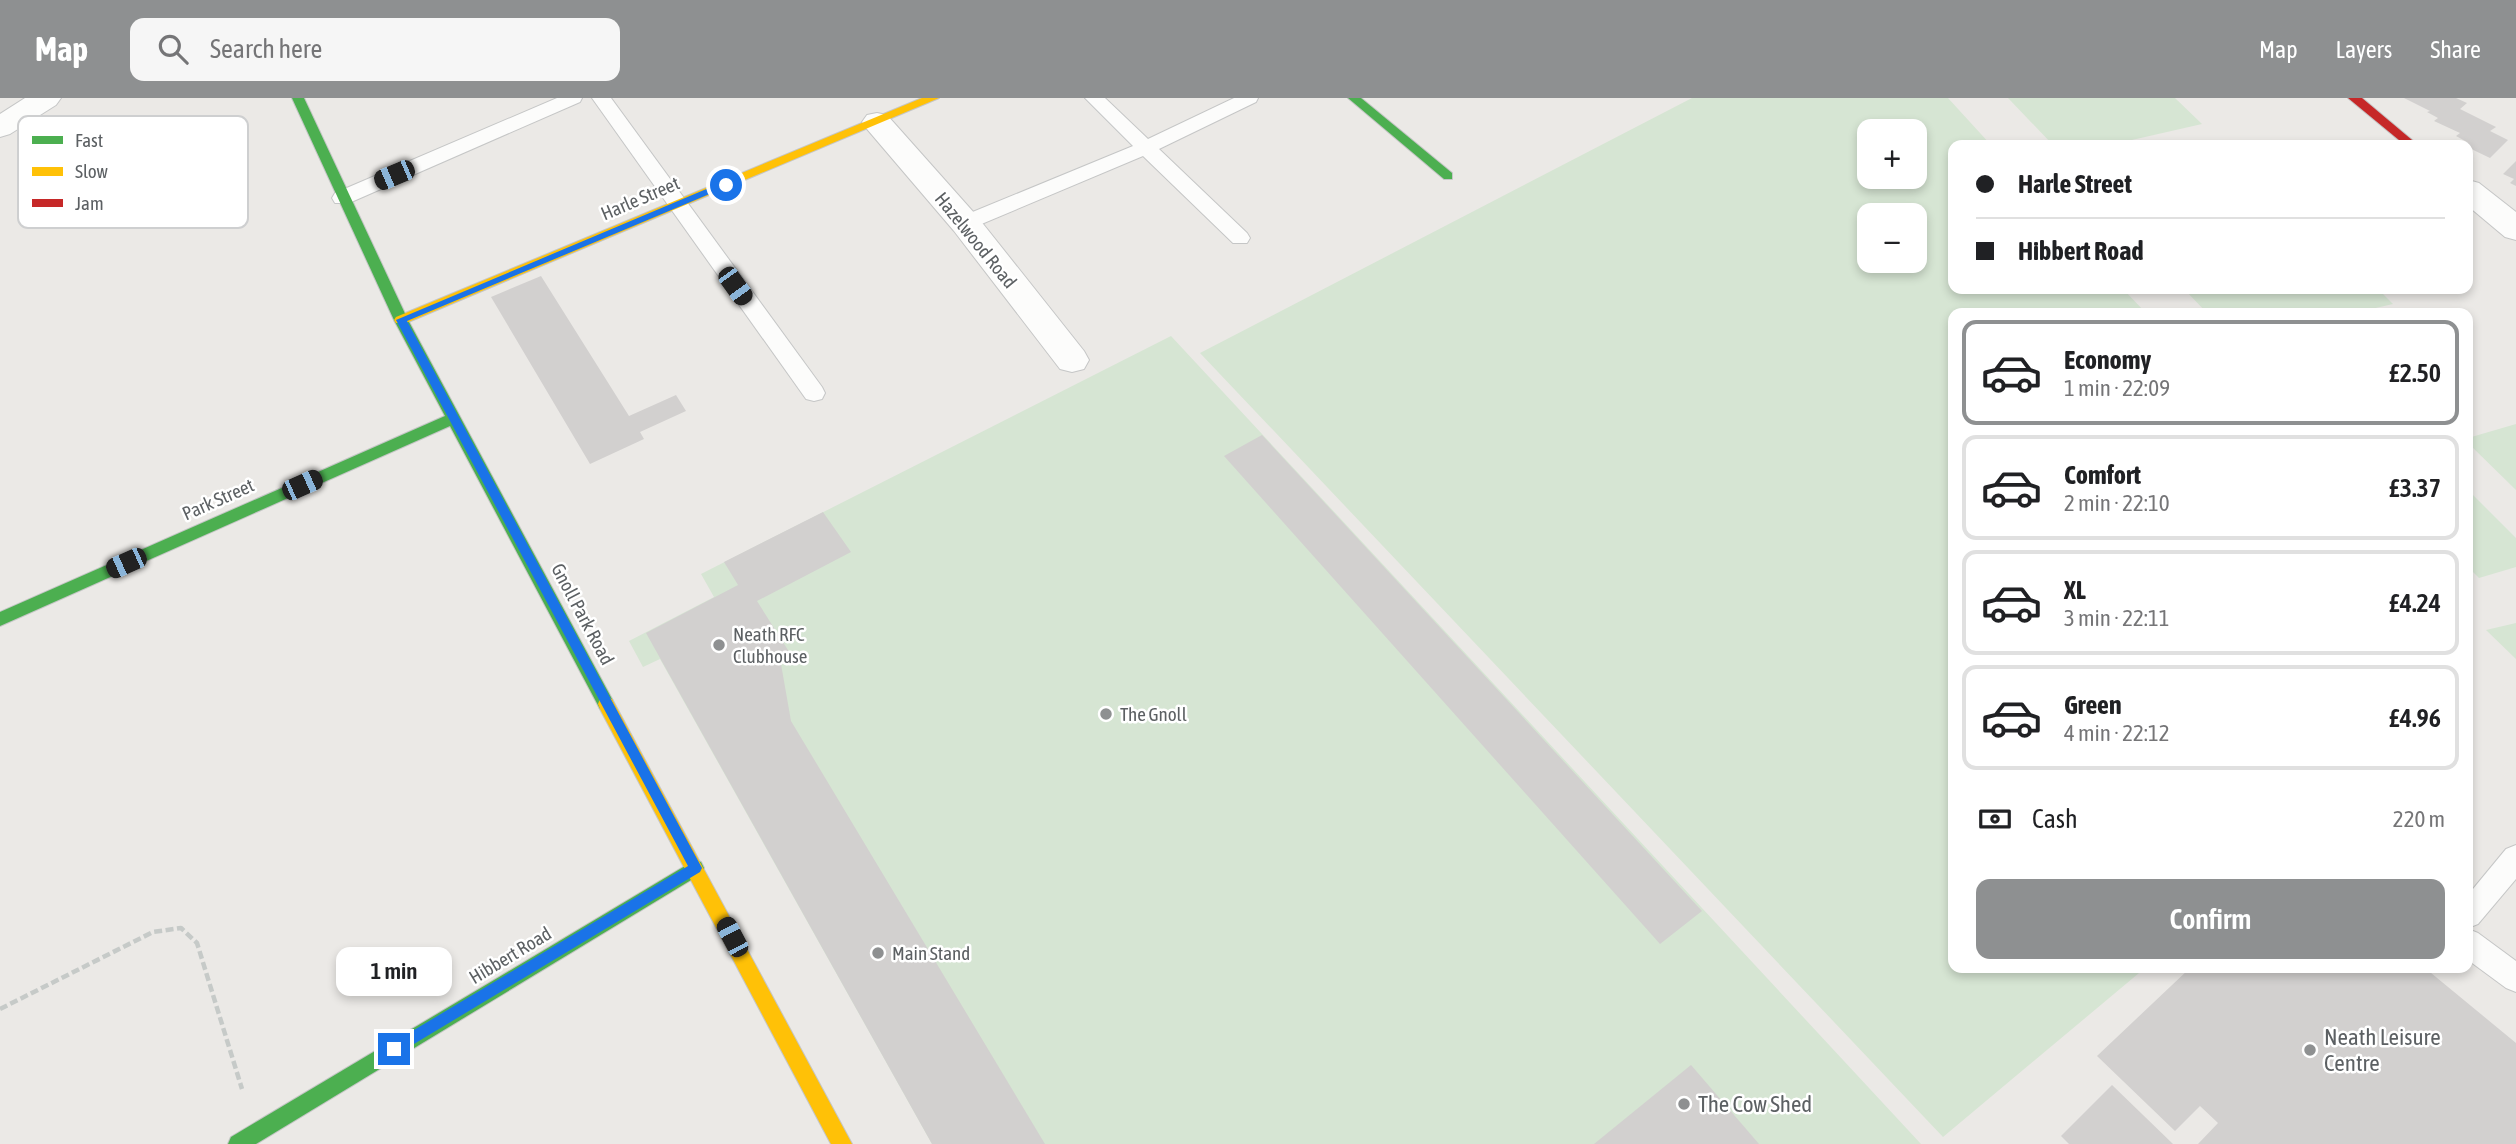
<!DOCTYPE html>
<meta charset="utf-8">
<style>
:root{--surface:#fff;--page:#f6f6f6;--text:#202124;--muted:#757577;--line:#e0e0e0;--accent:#8e9091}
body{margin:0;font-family:"Asap Condensed",sans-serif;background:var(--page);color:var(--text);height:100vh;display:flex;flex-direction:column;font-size:26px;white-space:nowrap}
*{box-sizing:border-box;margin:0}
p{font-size:23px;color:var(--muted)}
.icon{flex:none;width:38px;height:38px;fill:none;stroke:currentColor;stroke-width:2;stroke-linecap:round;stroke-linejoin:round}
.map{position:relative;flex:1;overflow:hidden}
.side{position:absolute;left:1948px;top:210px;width:525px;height:665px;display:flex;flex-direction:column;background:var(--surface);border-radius:14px;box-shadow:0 4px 10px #0003}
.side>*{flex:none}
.banner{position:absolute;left:1948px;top:42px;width:525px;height:154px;border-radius:14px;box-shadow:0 4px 10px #0003;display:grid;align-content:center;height:154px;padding:0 28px;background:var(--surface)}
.fabs{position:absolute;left:1857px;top:21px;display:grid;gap:14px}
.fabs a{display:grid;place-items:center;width:70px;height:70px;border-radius:14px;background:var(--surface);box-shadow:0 4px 10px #0003;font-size:35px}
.end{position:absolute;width:32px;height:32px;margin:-16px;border:9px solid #1a73e8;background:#fff;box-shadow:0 0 0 4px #fff}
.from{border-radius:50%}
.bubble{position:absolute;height:49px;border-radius:14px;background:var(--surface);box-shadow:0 4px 10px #0003;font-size:23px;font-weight:600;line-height:49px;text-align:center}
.car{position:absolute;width:21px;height:42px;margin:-21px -10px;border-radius:9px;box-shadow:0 0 5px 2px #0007;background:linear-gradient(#222 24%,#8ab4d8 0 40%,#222 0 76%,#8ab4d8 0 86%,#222 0)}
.banner b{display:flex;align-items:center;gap:24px;height:66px;font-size:26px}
.banner b+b{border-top:2px solid var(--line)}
.banner i{width:18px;height:18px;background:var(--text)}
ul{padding:12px 0 0;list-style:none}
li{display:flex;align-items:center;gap:21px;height:105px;margin:0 14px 10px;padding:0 14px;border:4px solid var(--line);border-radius:14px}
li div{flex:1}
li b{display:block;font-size:26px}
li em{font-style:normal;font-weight:600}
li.on{border-color:var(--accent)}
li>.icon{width:63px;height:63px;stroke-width:1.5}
.pay{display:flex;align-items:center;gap:18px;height:77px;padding:0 28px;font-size:26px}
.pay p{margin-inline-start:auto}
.action{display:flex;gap:14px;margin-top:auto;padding:14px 28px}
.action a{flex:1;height:80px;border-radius:14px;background:var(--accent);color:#fff;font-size:28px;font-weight:600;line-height:80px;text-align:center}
header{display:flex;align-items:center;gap:42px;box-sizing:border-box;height:98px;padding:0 35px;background:var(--accent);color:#fff}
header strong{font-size:33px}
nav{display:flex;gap:38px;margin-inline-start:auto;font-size:24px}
.search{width:490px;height:63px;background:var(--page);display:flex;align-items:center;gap:18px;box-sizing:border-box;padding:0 24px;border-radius:14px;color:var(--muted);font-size:26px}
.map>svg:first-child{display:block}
</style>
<header>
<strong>Map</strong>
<div class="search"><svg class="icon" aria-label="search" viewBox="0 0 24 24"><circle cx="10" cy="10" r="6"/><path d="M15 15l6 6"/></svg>Search here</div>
<nav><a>Map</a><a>Layers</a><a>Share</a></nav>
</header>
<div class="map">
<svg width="2516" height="1046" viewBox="0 0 2516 1046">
<rect width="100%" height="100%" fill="#ebe9e6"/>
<!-- green -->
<g fill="#d6e5d3" fill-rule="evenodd">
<path d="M1692,0H1948L1991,47H1953V191H2123L2146,215H1953V870H2145L1943,1039L1200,255ZM1869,33H1914V79H1869ZM1914,117V163H1869V117Z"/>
<polygon points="2008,0 2175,0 2202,26 2110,47 2053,47"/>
<polygon points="2184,191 2378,191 2393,206 2354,215 2207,215"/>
<polygon points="1171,238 1921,1046 932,1046 660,561 643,569 629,543 714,499 701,476"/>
<polygon points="2516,326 2516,392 2468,345 2468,340"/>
<polygon points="2468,392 2516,440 2516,469 2479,480 2468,469"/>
<polygon points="2516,525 2516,561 2486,532"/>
</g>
<!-- building -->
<g fill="#d2d0cf">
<polygon points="2404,0 2456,0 2467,5 2460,11 2496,29 2490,33 2508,42 2490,60 2463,47 2467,44 2456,38 2460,35 2434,23 2438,20 2427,14 2430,13"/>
<polygon points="2516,63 2516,88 2510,85 2514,81 2503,76"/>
<polygon points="541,178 629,318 676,297 686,313 640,334 644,341 590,366 491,199"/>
<polygon points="1262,337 1702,813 1660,846 1224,358"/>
<polygon points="823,414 851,454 757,503 793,560 781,566 791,623 1045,1046 932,1046 646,535 738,487 724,464"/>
<polygon points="2190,870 2425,870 2516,945 2516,1046 2198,1046 2218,1025 2200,1008 2175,1033 2097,958"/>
<polygon points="1691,967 1759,1046 1594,1046"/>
<polygon points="2112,987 2173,1046 2069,1046 2061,1038"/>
</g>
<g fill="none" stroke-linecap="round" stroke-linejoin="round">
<defs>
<g id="lane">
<polygon points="557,0 582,0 580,4 349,105 335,105 332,100 335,95"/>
<polygon points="592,0 611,0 822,289 825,295 822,301 814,303 806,301"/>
<polygon points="1085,0 1105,0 1148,41 1234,0 1258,0 1256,4 1159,51 1247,135 1250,140 1247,145 1233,145 1143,58 972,130 958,130 955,125 958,120 1133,48"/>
<polygon points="2516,747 2516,781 2478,826 2468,830 2468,797 2506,751"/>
<polygon points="2468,831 2478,835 2516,863 2516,894 2506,890 2468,862"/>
</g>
<g id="street">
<polygon points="25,0 61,0 56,7 10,36 0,39 0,16"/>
<polygon points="877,15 887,17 976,117 1084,253 1089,262 1084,271 1072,274 1060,271 954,133 867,31 862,24 867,17"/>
<polygon points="2468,82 2479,85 2516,114 2516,142 2505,139 2468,108"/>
</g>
<g id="fast">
<polygon points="292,0 304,0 408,222 612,601 614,606 612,611 606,613 600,611 450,328 0,528 0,514 445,318 394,222"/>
<polygon points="1348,0 1361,0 1452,75 1452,81 1444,81"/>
<polygon points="695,762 701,764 704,770 701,776 256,1046 228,1046 231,1039"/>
</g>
<g id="slow">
<polygon points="922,0 939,0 406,225 396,225 394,222 396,219"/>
<polygon points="606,599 612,601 852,1046 831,1046 600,611 598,606 600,601"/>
</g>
<polygon id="jam" points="2348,0 2362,0 2418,47 2405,47"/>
</defs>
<!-- lane casing -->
<use href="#lane" stroke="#c5c6c6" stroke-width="2"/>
<!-- street casing -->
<use href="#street" stroke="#c5c6c6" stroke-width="2"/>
<!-- fast casing -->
<use href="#fast" stroke="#c5c6c6" stroke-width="2"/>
<!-- slow casing -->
<use href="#slow" stroke="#c5c6c6" stroke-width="2"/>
<!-- jam casing -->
<use href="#jam" stroke="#c5c6c6" stroke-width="2"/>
<!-- path -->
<polyline stroke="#c6cac8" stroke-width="4.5" stroke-dasharray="8 3.5" stroke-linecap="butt" points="0,911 153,834 181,830 197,845 242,991"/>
<!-- lane -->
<use href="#lane" fill="#fcfcfb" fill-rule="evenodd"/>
<!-- street -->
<use href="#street" fill="#fcfcfb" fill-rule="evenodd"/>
<!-- fast -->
<use href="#fast" fill="#4caf50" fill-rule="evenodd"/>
<!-- slow -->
<use href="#slow" fill="#ffc107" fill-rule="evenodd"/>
<!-- jam -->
<use href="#jam" fill="#c62828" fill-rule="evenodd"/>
</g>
<!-- route -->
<polygon fill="#1a73e8" points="723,84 731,87 407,223 702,770 700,774 394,958 387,951 389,947 688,768 396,222"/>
<!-- markers -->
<g fill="#8e9091" stroke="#fff" stroke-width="2.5">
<circle cx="719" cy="547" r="7"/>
<circle cx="1106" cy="616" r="7"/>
<circle cx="878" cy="855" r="7"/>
<circle cx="2310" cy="952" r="7"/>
<circle cx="1684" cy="1006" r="7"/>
</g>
<g text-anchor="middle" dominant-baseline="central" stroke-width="5" stroke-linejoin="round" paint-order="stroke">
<!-- street labels -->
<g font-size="19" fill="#5c6063" stroke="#fff">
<text transform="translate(640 100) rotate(-23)">Harle Street</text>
<text transform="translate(976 142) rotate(51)">Hazelwood Road</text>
<text transform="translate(218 401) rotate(-24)">Park Street</text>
<text transform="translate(583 516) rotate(62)">Gnoll Park Road</text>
<text transform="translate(510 857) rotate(-31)">Hibbert Road</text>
</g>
<!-- poi labels -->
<g font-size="19" fill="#5c6063" stroke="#fff" text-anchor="start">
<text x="733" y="536">Neath RFC<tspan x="733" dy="22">Clubhouse</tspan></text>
<text x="1120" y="616">The Gnoll</text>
<text x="892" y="855">Main Stand</text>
</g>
<!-- near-poi labels -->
<g font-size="23" fill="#5c6063" stroke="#fff" text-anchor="start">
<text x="2324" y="939">Neath Leisure<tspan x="2324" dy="26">Centre</tspan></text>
<text x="1698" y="1006">The Cow Shed</text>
</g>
</g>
<!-- legend -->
<rect x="18" y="18" width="230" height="112" rx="10" fill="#fff" stroke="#cecfd0" stroke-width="2"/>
<rect x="32" y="38" width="31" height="8" fill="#4caf50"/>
<rect x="32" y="69" width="31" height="9" fill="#ffc107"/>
<rect x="32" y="101" width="31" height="8" fill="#c62828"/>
<g font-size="19" fill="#5c6063">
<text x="75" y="49">Fast</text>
<text x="75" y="80">Slow</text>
<text x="75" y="112">Jam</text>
</g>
</svg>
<div class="fabs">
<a>+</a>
<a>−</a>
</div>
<i class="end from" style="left:726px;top:87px"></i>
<i class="end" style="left:394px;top:951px"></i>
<div class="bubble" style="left:336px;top:849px;width:116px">1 min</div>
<i class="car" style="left:394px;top:77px;rotate:247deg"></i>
<i class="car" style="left:735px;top:188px;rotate:144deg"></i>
<i class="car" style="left:302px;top:387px;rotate:66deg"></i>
<i class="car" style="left:126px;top:465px;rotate:246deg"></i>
<i class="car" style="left:732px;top:839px;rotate:332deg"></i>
<div class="banner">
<b><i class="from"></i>Harle Street</b>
<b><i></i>Hibbert Road</b>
</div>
<section class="side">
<ul>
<li class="on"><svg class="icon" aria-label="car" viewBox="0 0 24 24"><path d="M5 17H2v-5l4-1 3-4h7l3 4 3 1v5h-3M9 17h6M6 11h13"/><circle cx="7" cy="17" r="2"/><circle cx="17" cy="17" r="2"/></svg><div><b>Economy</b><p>1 min · 22:09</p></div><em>£2.50</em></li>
<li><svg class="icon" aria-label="car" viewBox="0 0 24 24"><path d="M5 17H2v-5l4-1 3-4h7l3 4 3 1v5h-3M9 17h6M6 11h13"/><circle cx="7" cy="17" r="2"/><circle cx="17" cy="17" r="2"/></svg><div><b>Comfort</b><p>2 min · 22:10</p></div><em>£3.37</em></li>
<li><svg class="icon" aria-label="car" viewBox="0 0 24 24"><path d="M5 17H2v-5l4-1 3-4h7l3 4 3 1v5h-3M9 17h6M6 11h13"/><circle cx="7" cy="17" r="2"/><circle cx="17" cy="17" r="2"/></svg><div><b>XL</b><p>3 min · 22:11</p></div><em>£4.24</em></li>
<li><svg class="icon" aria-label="car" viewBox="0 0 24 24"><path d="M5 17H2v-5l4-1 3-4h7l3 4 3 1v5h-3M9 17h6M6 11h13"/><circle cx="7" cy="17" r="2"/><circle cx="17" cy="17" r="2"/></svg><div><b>Green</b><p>4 min · 22:12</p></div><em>£4.96</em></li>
</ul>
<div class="pay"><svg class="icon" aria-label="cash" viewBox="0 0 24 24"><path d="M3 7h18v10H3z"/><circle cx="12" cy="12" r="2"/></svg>Cash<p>220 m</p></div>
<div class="action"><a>Confirm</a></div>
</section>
</div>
